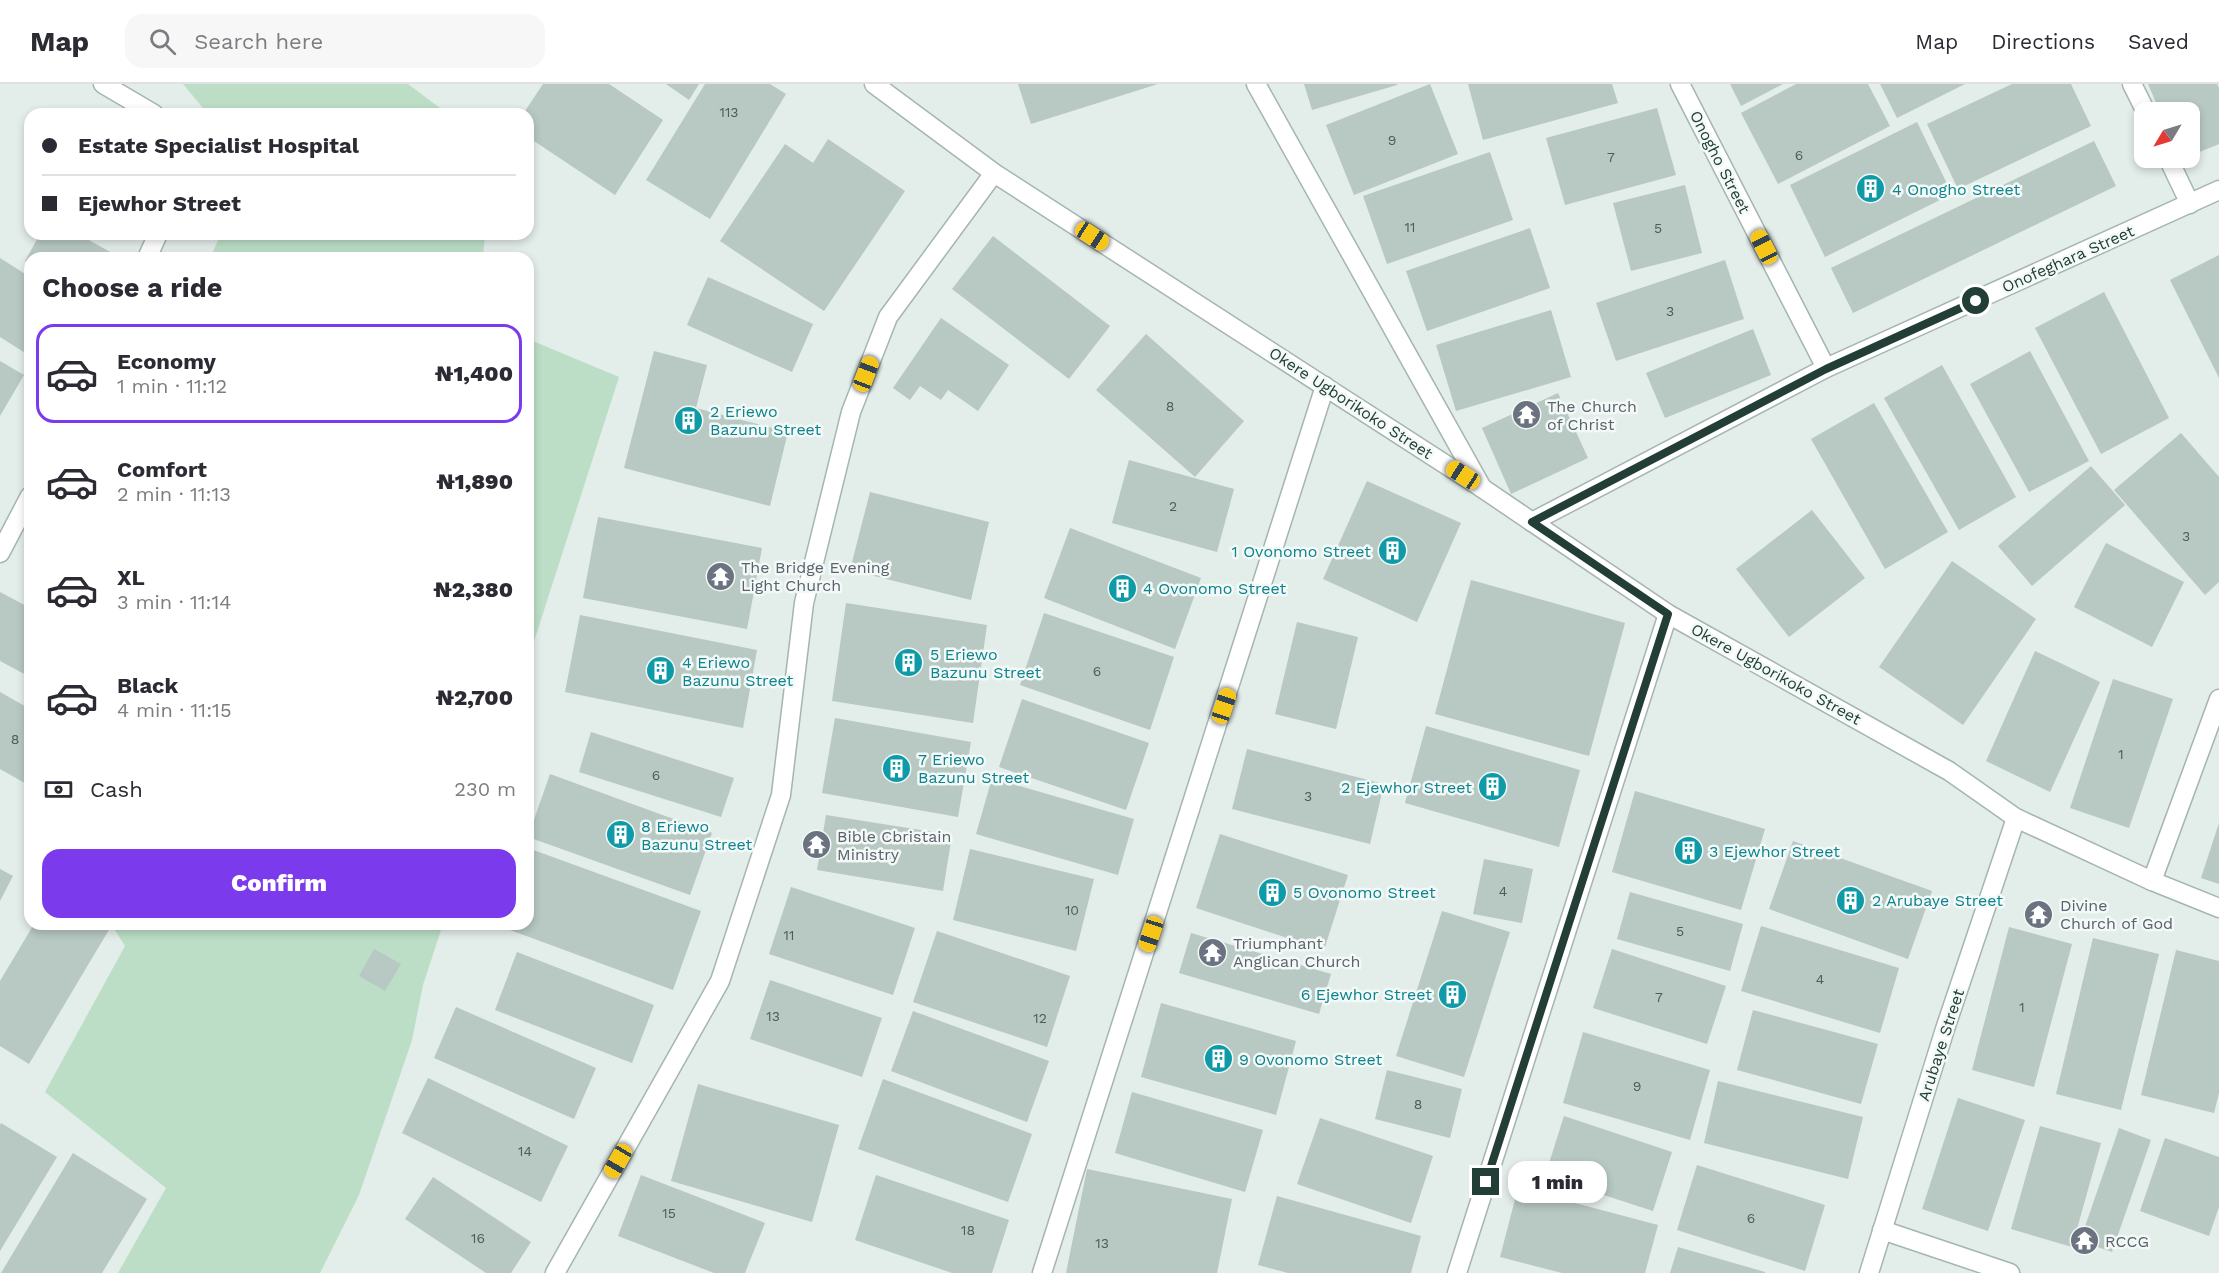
<!DOCTYPE html>
<meta charset="utf-8">
<style>
:root{--surface:#fff;--page:#f7f7f7;--text:#2b2b33;--muted:#7c7c81;--line:#e1e1e2;--accent:#7c3aed}
body{margin:0;font-family:"Work Sans",sans-serif;background:var(--page);color:var(--text);height:100vh;display:flex;flex-direction:column;font-size:22px;white-space:nowrap}
*{box-sizing:border-box;margin:0}
p{font-size:20px;color:var(--muted)}
.icon{flex:none;width:33px;height:33px;fill:none;stroke:currentColor;stroke-width:2;stroke-linecap:round;stroke-linejoin:round}
.map{position:relative;flex:1;overflow:hidden}
.details{position:absolute;left:24px;top:168px;width:510px;height:678px;display:flex;flex-direction:column;background:var(--surface);border-radius:18px;box-shadow:0 3px 9px #0003}
.details>*{flex:none}
.hud{position:absolute;left:24px;top:24px;width:510px;height:132px;border-radius:18px;box-shadow:0 3px 9px #0003;display:grid;align-content:center;height:132px;padding:0 18px;background:var(--surface)}
.needle{width:39px;rotate:232deg}
.fabs{position:absolute;left:2134px;top:18px;display:grid;gap:12px}
.fabs a{display:grid;place-items:center;width:66px;height:66px;border-radius:12px;background:var(--surface);box-shadow:0 3px 9px #0003;font-size:30px}
.end{position:absolute;width:27px;height:27px;margin:-14px;border:8px solid #223e37;background:#fff;box-shadow:0 0 0 3px #fff}
.from{border-radius:50%}
.bubble{position:absolute;height:42px;border-radius:18px;background:var(--surface);box-shadow:0 3px 9px #0003;font-size:20px;font-weight:800;line-height:42px;text-align:center}
.car{position:absolute;width:18px;height:36px;margin:-18px -9px;border-radius:8px;box-shadow:0 0 4px 2px #0007;background:linear-gradient(#f5c518 24%,#345 0 40%,#f5c518 0 76%,#345 0 86%,#f5c518 0)}
.hud b{display:flex;align-items:center;gap:21px;height:57px;font-size:22px}
.hud b+b{border-top:2px solid var(--line)}
.hud i{width:15px;height:15px;background:var(--text)}
ul{padding:0;list-style:none}
li{display:flex;align-items:center;gap:18px;height:99px;margin:0 12px 9px;padding:0 6px;border:3px solid transparent;border-radius:18px}
li div{flex:1}
li b{display:block;font-size:22px}
li em{font-style:normal;font-weight:800}
li.on{border-color:var(--accent)}
li>.icon{width:54px;height:54px;stroke-width:1.5}
h2{padding:0 18px;font-size:27px;line-height:72px}
.pay{display:flex;align-items:center;gap:15px;height:66px;padding:0 18px;font-size:22px}
.pay p{margin-inline-start:auto}
.cta{display:flex;gap:12px;margin-top:auto;padding:12px 18px}
.cta a{flex:1;height:69px;border-radius:18px;background:var(--accent);color:#fff;font-size:24px;font-weight:800;line-height:69px;text-align:center}
header{display:flex;align-items:center;gap:36px;box-sizing:border-box;height:84px;padding:0 30px;background:var(--surface);border-bottom:2px solid var(--line)}
header strong{font-size:28px}
nav{display:flex;gap:33px;margin-inline-start:auto;font-size:21px}
.search{width:420px;height:54px;background:var(--page);display:flex;align-items:center;gap:15px;box-sizing:border-box;padding:0 21px;border-radius:18px;color:var(--muted);font-size:22px}
.map>svg:first-child{display:block}
</style>
<header>
<strong>Map</strong>
<div class="search"><svg class="icon" aria-label="search" viewBox="0 0 24 24"><circle cx="10" cy="10" r="6"/><path d="M15 15l6 6"/></svg>Search here</div>
<nav><a>Map</a><a>Directions</a><a>Saved</a></nav>
</header>
<div class="map">
<svg width="2219" height="1189" viewBox="0 0 2219 1189">
<rect width="100%" height="100%" fill="#e3ede9"/>
<!-- green -->
<g fill="#bcdec6">
<polygon points="183,0 408,0 448,30 208,30"/>
<polygon points="221,150 485,150 483,174 210,174"/>
<polygon points="528,255 619,293 528,576"/>
<polygon points="111,840 443,840 423,901 412,956 359,1111 320,1189 118,1189 166,1104 45,1008 125,862"/>
</g>
<!-- building -->
<g fill="#b8c8c2">
<polygon points="543,0 609,0 663,36 615,111 528,53 528,30 523,30"/>
<polygon points="666,0 699,0 689,16"/>
<polygon points="705,0 770,0 786,10 710,135 646,96"/>
<polygon points="1018,0 1158,0 1031,40"/>
<polygon points="1304,0 1397,0 1397,1 1312,26"/>
<polygon points="1430,0 1458,70 1354,111 1326,41"/>
<polygon points="1468,0 1612,0 1618,19 1483,56"/>
<polygon points="1730,0 1783,0 1741,22"/>
<polygon points="1796,0 1868,0 1890,42 1778,100 1741,29"/>
<polygon points="1880,0 1965,0 1897,34"/>
<polygon points="2012,0 2071,0 2091,42 1958,105 1927,40"/>
<polygon points="2148,0 2217,0 2219,4 2219,60 2190,72 2190,28 2160,28"/>
<polygon points="1657,24 1676,91 1565,121 1546,54"/>
<polygon points="1917,38 1952,110 1825,173 1790,101"/>
<polygon points="828,55 905,107 824,227 720,157 785,60 813,79"/>
<polygon points="2094,57 2116,102 1853,229 1831,184"/>
<polygon points="1490,68 1513,136 1387,180 1363,112"/>
<polygon points="1685,101 1702,169 1631,187 1613,119"/>
<polygon points="1530,144 1550,204 1427,247 1406,187"/>
<polygon points="40,150 78,150 121,174 30,174 30,180 25,177"/>
<polygon points="993,152 1110,242 1069,295 952,205"/>
<polygon points="2219,171 2219,294 2170,196"/>
<polygon points="0,174 30,193 30,272 0,253"/>
<polygon points="1725,176 1744,235 1616,277 1596,219"/>
<polygon points="708,193 813,240 792,288 687,241"/>
<polygon points="2104,208 2169,334 2101,370 2035,244"/>
<polygon points="1551,226 1571,293 1456,327 1436,261"/>
<polygon points="941,234 1009,281 978,327 948,306 941,316 920,302 910,316 893,304"/>
<polygon points="1753,245 1771,291 1665,334 1646,289"/>
<polygon points="1146,250 1244,337 1195,393 1096,306"/>
<polygon points="654,267 707,281 696,324 788,348 770,422 624,384"/>
<polygon points="2030,267 2089,377 2029,408 1970,300"/>
<polygon points="0,277 24,291 0,332"/>
<polygon points="1942,281 2016,413 1959,446 1884,314"/>
<polygon points="1558,309 1588,374 1511,410 1482,344"/>
<polygon points="1874,319 1948,448 1885,485 1811,355"/>
<polygon points="2181,349 2219,393 2219,498 2205,511 2114,406"/>
<polygon points="1129,376 1234,405 1217,468 1112,439"/>
<polygon points="2091,382 2125,421 2032,502 1998,462"/>
<polygon points="1367,397 1461,439 1417,538 1323,495"/>
<polygon points="870,408 989,438 971,516 850,486"/>
<polygon points="1812,426 1865,494 1789,553 1736,485"/>
<polygon points="598,433 762,464 747,545 583,514"/>
<polygon points="1070,444 1201,494 1175,565 1044,514"/>
<polygon points="2106,459 2184,498 2152,563 2074,523"/>
<polygon points="1952,477 2036,535 1963,641 1879,583"/>
<polygon points="1471,496 1625,539 1589,672 1435,630"/>
<polygon points="0,508 30,524 30,593 0,577"/>
<polygon points="846,519 987,541 973,639 832,617"/>
<polygon points="1044,529 1174,573 1150,646 1020,601"/>
<polygon points="580,531 757,566 743,644 565,608"/>
<polygon points="1297,538 1358,553 1336,645 1275,630"/>
<polygon points="2035,567 2100,598 2050,708 1986,677"/>
<polygon points="2113,595 2173,615 2129,744 2070,724"/>
<polygon points="0,608 30,625 30,702 0,685"/>
<polygon points="1022,615 1149,659 1126,726 999,683"/>
<polygon points="835,634 971,658 958,733 822,709"/>
<polygon points="1426,642 1580,686 1559,763 1405,719"/>
<polygon points="591,648 734,694 721,733 579,688"/>
<polygon points="1247,665 1384,700 1370,760 1232,725"/>
<polygon points="550,690 712,749 690,811 528,753"/>
<polygon points="992,694 1134,735 1118,791 976,750"/>
<polygon points="1635,707 1765,745 1741,826 1612,788"/>
<polygon points="826,731 952,751 943,807 817,786"/>
<polygon points="2219,739 2219,800 2201,794"/>
<polygon points="1220,750 1348,791 1324,866 1196,824"/>
<polygon points="1793,757 1932,807 1908,875 1769,825"/>
<polygon points="528,764 701,827 673,906 494,840 528,840"/>
<polygon points="970,765 1094,795 1076,867 953,836"/>
<polygon points="1484,775 1533,785 1522,839 1473,830"/>
<polygon points="0,785 13,792 0,817"/>
<polygon points="791,803 915,844 893,911 769,870"/>
<polygon points="1630,808 1743,840 1730,887 1617,855"/>
<polygon points="1442,827 1510,848 1464,993 1396,972"/>
<polygon points="34,840 104,840 110,844 29,980 0,962 0,897"/>
<polygon points="1761,842 1899,884 1880,949 1741,907"/>
<polygon points="2009,843 2072,860 2034,1003 1972,986"/>
<polygon points="937,847 1070,892 1047,963 913,918"/>
<polygon points="1191,849 1331,890 1319,930 1179,889"/>
<polygon points="2093,854 2159,870 2121,1026 2056,1010"/>
<polygon points="374,865 401,880 385,907 359,892"/>
<polygon points="1612,865 1726,902 1707,960 1593,924"/>
<polygon points="2176,866 2219,877 2219,1009 2214,1029 2141,1011"/>
<polygon points="517,868 654,921 632,979 495,926"/>
<polygon points="770,896 882,934 862,993 750,955"/>
<polygon points="1161,919 1296,957 1276,1031 1141,993"/>
<polygon points="456,923 596,984 574,1035 434,974"/>
<polygon points="1753,926 1878,960 1861,1020 1737,986"/>
<polygon points="913,927 1049,977 1027,1038 891,987"/>
<polygon points="1583,948 1710,986 1690,1056 1563,1019"/>
<polygon points="1387,986 1462,1005 1450,1054 1375,1035"/>
<polygon points="428,994 568,1062 541,1118 402,1049"/>
<polygon points="883,995 1032,1050 1008,1118 858,1065"/>
<polygon points="1718,997 1863,1033 1848,1095 1704,1059"/>
<polygon points="698,1000 839,1041 812,1138 671,1097"/>
<polygon points="1132,1008 1263,1046 1245,1108 1115,1069"/>
<polygon points="1958,1014 2025,1036 1988,1147 1922,1125"/>
<polygon points="1564,1032 1672,1068 1653,1127 1545,1092"/>
<polygon points="1320,1034 1433,1072 1411,1139 1297,1100"/>
<polygon points="1,1039 57,1073 0,1167 0,1041"/>
<polygon points="2040,1042 2101,1059 2072,1163 2011,1145"/>
<polygon points="2119,1044 2151,1056 2112,1168 2080,1157"/>
<polygon points="2165,1054 2219,1073 2219,1123 2209,1152 2140,1127"/>
<polygon points="73,1069 147,1115 102,1189 1,1189"/>
<polygon points="1697,1081 1825,1121 1805,1187 1677,1146"/>
<polygon points="1087,1085 1232,1115 1217,1189 1066,1189"/>
<polygon points="641,1091 765,1139 745,1189 714,1189 618,1152"/>
<polygon points="876,1091 1009,1136 992,1189 952,1189 855,1156"/>
<polygon points="433,1093 531,1158 511,1189 486,1189 405,1135"/>
<polygon points="1518,1104 1658,1141 1645,1189 1562,1189 1500,1173"/>
<polygon points="1277,1112 1421,1152 1411,1189 1288,1189 1258,1181"/>
<polygon points="1678,1163 1765,1188 1765,1189 1670,1189"/>
</g>
<g fill="none" stroke-linecap="round" stroke-linejoin="round">
<defs>
<g id="minor">
<polyline points="103,0 154,30"/>
<polyline points="1256,0 1482,404"/>
<polyline points="1680,0 1826,284"/>
<polyline points="2132,0 2146,28"/>
<polyline points="2168,74 2190,120"/>
<polyline points="147,174 158,150"/>
<polyline points="1532,438 1826,284 2219,106"/>
<polyline points="0,469 30,412"/>
<polyline points="2152,797 2219,615"/>
<polyline points="1882,1146 2010,1189"/>
<polyline points="555,1189 720,897 781,711 804,519 851,328 888,233 994,89"/>
<polyline points="1042,1189 1325,302"/>
<polyline points="1457,1189 1668,530"/>
<polyline points="1869,1189 1945,945 2016,734"/>
</g>
<polyline id="tertiary" points="874,0 994,89 1482,404 1668,530 1949,687 2016,734 2152,797 2219,824"/>
</defs>
<!-- minor casing -->
<use href="#minor" stroke="#a5b5b0" stroke-width="21"/>
<!-- tertiary casing -->
<use href="#tertiary" stroke="#a5b5b0" stroke-width="21"/>
<!-- minor -->
<use href="#minor" stroke="#fff" stroke-width="18"/>
<!-- tertiary -->
<use href="#tertiary" stroke="#fff" stroke-width="18"/>
</g>
<g fill="none" stroke-linecap="round" stroke-linejoin="round">
<!-- route -->
<polyline stroke="#223e37" stroke-width="8" points="1486,1098 1668,530 1532,438 1826,285 1976,217"/>
</g>
<!-- icons -->
<defs>
<symbol id="building-disc" viewBox="-11 -11 22 22"><circle r="9.5" fill="#0f9aa8" stroke="#f3f9f6"/><path d="M-4-6H4V6H1V3H-1V6H-4ZM-2.5-4.3h1.7v1.8h-1.7ZM.8-4.3h1.7v1.8H.8ZM-2.5-1h1.7V.8h-1.7ZM.8-1h1.7V.8H.8Z" fill="#fff"/></symbol>
<symbol id="temple-disc" viewBox="-11 -11 22 22"><circle r="9.5" fill="#6b7280" stroke="#f3f9f6"/><path d="M0-6L5-2H3V0L6.5 2.5H4V6H1.5V3h-3V6H-4V2.5H-6.5L-3 0V-2H-5Z" fill="#fff"/></symbol>
</defs>
<g fill-rule="evenodd">
<use href="#building-disc" x="1854" y="88" width="33" height="33"/>
<use href="#temple-disc" x="1510" y="314" width="33" height="33"/>
<use href="#building-disc" x="672" y="320" width="33" height="33"/>
<use href="#building-disc" x="1376" y="450" width="33" height="33"/>
<use href="#temple-disc" x="704" y="476" width="33" height="33"/>
<use href="#building-disc" x="1106" y="488" width="33" height="33"/>
<use href="#building-disc" x="892" y="562" width="33" height="33"/>
<use href="#building-disc" x="644" y="570" width="33" height="33"/>
<use href="#building-disc" x="880" y="668" width="33" height="33"/>
<use href="#building-disc" x="1476" y="686" width="33" height="33"/>
<use href="#building-disc" x="604" y="734" width="33" height="33"/>
<use href="#temple-disc" x="800" y="744" width="33" height="33"/>
<use href="#building-disc" x="1672" y="750" width="33" height="33"/>
<use href="#building-disc" x="1256" y="792" width="33" height="33"/>
<use href="#building-disc" x="1834" y="800" width="33" height="33"/>
<use href="#temple-disc" x="2022" y="814" width="33" height="33"/>
<use href="#temple-disc" x="1196" y="852" width="33" height="33"/>
<use href="#building-disc" x="1436" y="894" width="33" height="33"/>
<use href="#building-disc" x="1202" y="958" width="33" height="33"/>
<use href="#temple-disc" x="2068" y="1140" width="33" height="33"/>
</g>
<g text-anchor="middle" dominant-baseline="central" stroke-width="5" stroke-linejoin="round" paint-order="stroke">
<!-- number labels -->
<g font-size="14" fill="#48605a">
<text x="729" y="28">113</text>
<text x="1392" y="56">9</text>
<text x="1799" y="71">6</text>
<text x="1611" y="73">7</text>
<text x="1410" y="143">11</text>
<text x="1658" y="144">5</text>
<text x="1670" y="227">3</text>
<text x="1170" y="322">8</text>
<text x="1173" y="422">2</text>
<text x="2186" y="452">3</text>
<text x="1097" y="587">6</text>
<text x="15" y="655">8</text>
<text x="2121" y="670">1</text>
<text x="656" y="691">6</text>
<text x="1308" y="712">3</text>
<text x="1503" y="807">4</text>
<text x="1072" y="826">10</text>
<text x="1680" y="847">5</text>
<text x="789" y="851">11</text>
<text x="1820" y="895">4</text>
<text x="1659" y="913">7</text>
<text x="2022" y="923">1</text>
<text x="773" y="932">13</text>
<text x="1040" y="934">12</text>
<text x="1637" y="1002">9</text>
<text x="1418" y="1020">8</text>
<text x="525" y="1067">14</text>
<text x="669" y="1129">15</text>
<text x="1751" y="1134">6</text>
<text x="968" y="1146">18</text>
<text x="478" y="1154">16</text>
<text x="1102" y="1159">13</text>
</g>
<!-- street labels -->
<g font-size="16" fill="#223e37" stroke="#f3f9f6">
<text transform="translate(1720 78) rotate(63)">Onogho Street</text>
<text transform="translate(2068 175) rotate(-24)">Onofeghara Street</text>
<text transform="translate(1351 319) rotate(33)">Okere Ugborikoko Street</text>
<text transform="translate(1776 590) rotate(29)">Okere Ugborikoko Street</text>
<text transform="translate(1941 961) rotate(-72)">Arubaye Street</text>
</g>
<!-- culture labels -->
<g font-size="16" fill="#0d838f" stroke="#f3f9f6" text-anchor="start">
<text x="1892" y="105">4 Onogho Street</text>
<text x="710" y="327">2 Eriewo<tspan x="710" dy="18">Bazunu Street</tspan></text>
<text x="1371" y="467" text-anchor="end">1 Ovonomo Street</text>
<text x="1143" y="504">4 Ovonomo Street</text>
<text x="930" y="570">5 Eriewo<tspan x="930" dy="18">Bazunu Street</tspan></text>
<text x="682" y="578">4 Eriewo<tspan x="682" dy="18">Bazunu Street</tspan></text>
<text x="918" y="675">7 Eriewo<tspan x="918" dy="18">Bazunu Street</tspan></text>
<text x="1472" y="703" text-anchor="end">2 Ejewhor Street</text>
<text x="641" y="742">8 Eriewo<tspan x="641" dy="18">Bazunu Street</tspan></text>
<text x="1709" y="767">3 Ejewhor Street</text>
<text x="1293" y="808">5 Ovonomo Street</text>
<text x="1872" y="816">2 Arubaye Street</text>
<text x="1432" y="910" text-anchor="end">6 Ejewhor Street</text>
<text x="1239" y="975">9 Ovonomo Street</text>
</g>
<!-- worship labels -->
<g font-size="16" fill="#5b616d" stroke="#f3f9f6" text-anchor="start">
<text x="1547" y="322">The Church<tspan x="1547" dy="18">of Christ</tspan></text>
<text x="741" y="483">The Bridge Evening<tspan x="741" dy="18">Light Church</tspan></text>
<text x="837" y="752">Bible Cbristain<tspan x="837" dy="18">Ministry</tspan></text>
<text x="2060" y="821">Divine<tspan x="2060" dy="18">Church of God</tspan></text>
<text x="1233" y="859">Triumphant<tspan x="1233" dy="18">Anglican Church</tspan></text>
<text x="2105" y="1157">RCCG</text>
</g>
</g>
</svg>
<div class="fabs">
<a><svg class="needle" viewBox="-14 -14 28 28"><path d="M0-13l5 13h-10z" fill="#e53935"/><path d="M0 13l5-13h-10z" fill="#7c7c81"/></svg></a>
</div>
<i class="end from" style="left:1976px;top:217px"></i>
<i class="end" style="left:1486px;top:1098px"></i>
<div class="bubble" style="left:1508px;top:1077px;width:99px">1 min</div>
<i class="car" style="left:1092px;top:152px;rotate:123deg"></i>
<i class="car" style="left:1764px;top:163px;rotate:333deg"></i>
<i class="car" style="left:866px;top:290px;rotate:21deg"></i>
<i class="car" style="left:1463px;top:391px;rotate:303deg"></i>
<i class="car" style="left:1224px;top:622px;rotate:18deg"></i>
<i class="car" style="left:1151px;top:850px;rotate:198deg"></i>
<i class="car" style="left:618px;top:1077px;rotate:210deg"></i>
<div class="hud">
<b><i class="from"></i>Estate Specialist Hospital</b>
<b><i></i>Ejewhor Street</b>
</div>
<section class="details">
<h2>Choose a ride</h2>
<ul>
<li class="on"><svg class="icon" aria-label="car" viewBox="0 0 24 24"><path d="M5 17H2v-5l4-1 3-4h7l3 4 3 1v5h-3M9 17h6M6 11h13"/><circle cx="7" cy="17" r="2"/><circle cx="17" cy="17" r="2"/></svg><div><b>Economy</b><p>1 min · 11:12</p></div><em>₦1,400</em></li>
<li><svg class="icon" aria-label="car" viewBox="0 0 24 24"><path d="M5 17H2v-5l4-1 3-4h7l3 4 3 1v5h-3M9 17h6M6 11h13"/><circle cx="7" cy="17" r="2"/><circle cx="17" cy="17" r="2"/></svg><div><b>Comfort</b><p>2 min · 11:13</p></div><em>₦1,890</em></li>
<li><svg class="icon" aria-label="car" viewBox="0 0 24 24"><path d="M5 17H2v-5l4-1 3-4h7l3 4 3 1v5h-3M9 17h6M6 11h13"/><circle cx="7" cy="17" r="2"/><circle cx="17" cy="17" r="2"/></svg><div><b>XL</b><p>3 min · 11:14</p></div><em>₦2,380</em></li>
<li><svg class="icon" aria-label="car" viewBox="0 0 24 24"><path d="M5 17H2v-5l4-1 3-4h7l3 4 3 1v5h-3M9 17h6M6 11h13"/><circle cx="7" cy="17" r="2"/><circle cx="17" cy="17" r="2"/></svg><div><b>Black</b><p>4 min · 11:15</p></div><em>₦2,700</em></li>
</ul>
<div class="pay"><svg class="icon" aria-label="cash" viewBox="0 0 24 24"><path d="M3 7h18v10H3z"/><circle cx="12" cy="12" r="2"/></svg>Cash<p>230 m</p></div>
<div class="cta"><a>Confirm</a></div>
</section>
</div>
